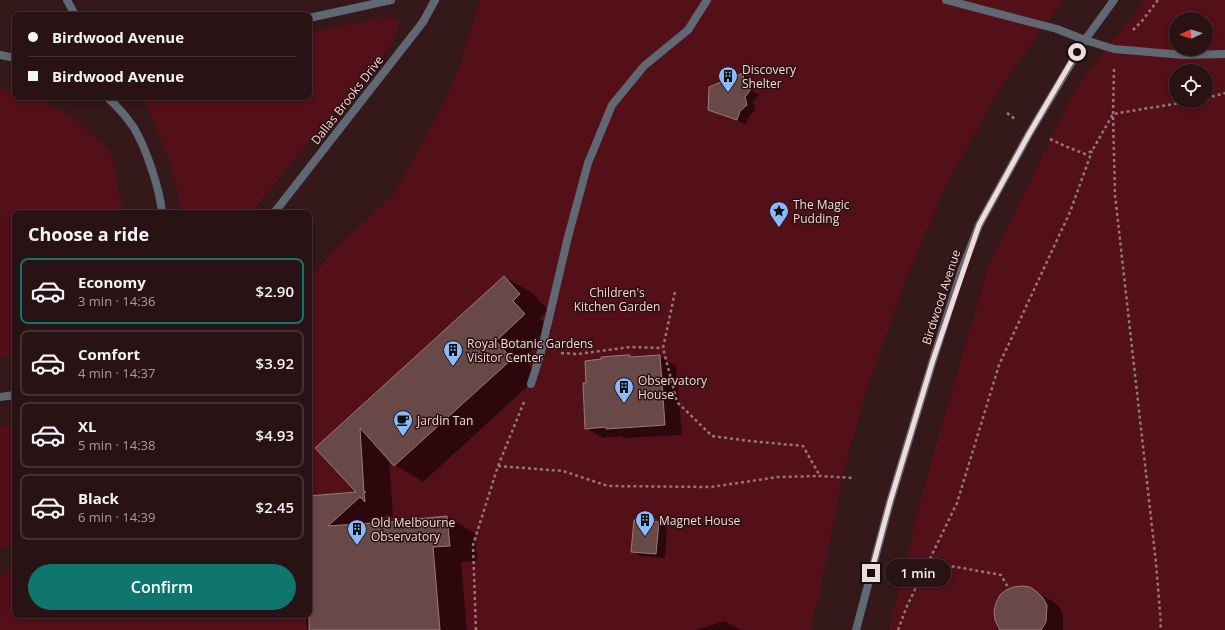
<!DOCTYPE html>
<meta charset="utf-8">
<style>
:root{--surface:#281213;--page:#301b1c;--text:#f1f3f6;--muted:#a59ea0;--line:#443233;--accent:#0f766e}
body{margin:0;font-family:"Open Sans",sans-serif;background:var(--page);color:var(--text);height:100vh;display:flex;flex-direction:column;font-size:15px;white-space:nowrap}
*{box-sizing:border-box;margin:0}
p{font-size:13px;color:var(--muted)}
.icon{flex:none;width:22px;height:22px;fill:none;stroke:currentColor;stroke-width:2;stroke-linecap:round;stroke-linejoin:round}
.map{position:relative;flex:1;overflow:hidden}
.sheet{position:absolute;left:12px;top:210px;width:300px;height:408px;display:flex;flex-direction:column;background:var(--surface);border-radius:8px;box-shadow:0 2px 6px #0003,0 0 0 1px var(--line)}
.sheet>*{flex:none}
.banner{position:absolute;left:12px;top:12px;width:300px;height:88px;border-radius:8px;box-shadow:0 2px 6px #0003,0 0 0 1px var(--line);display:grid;align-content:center;height:88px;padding:0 16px;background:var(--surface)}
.needle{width:26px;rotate:266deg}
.controls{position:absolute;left:1169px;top:12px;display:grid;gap:8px}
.controls a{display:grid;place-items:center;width:44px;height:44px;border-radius:50%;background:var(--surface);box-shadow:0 2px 6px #0003,0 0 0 1px var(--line);font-size:20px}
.end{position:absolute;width:18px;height:18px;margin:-9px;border:5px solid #f0dbda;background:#111;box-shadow:0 0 0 2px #111}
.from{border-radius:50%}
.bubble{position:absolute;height:28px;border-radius:14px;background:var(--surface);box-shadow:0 2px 6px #0003,0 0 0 1px var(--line);font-size:13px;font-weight:600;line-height:28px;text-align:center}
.banner b{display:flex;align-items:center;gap:14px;height:38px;font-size:15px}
.banner b+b{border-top:1px solid var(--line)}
.banner i{width:10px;height:10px;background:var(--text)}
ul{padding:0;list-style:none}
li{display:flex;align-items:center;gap:12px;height:66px;margin:0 8px 6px;padding:0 8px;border:2px solid var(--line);border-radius:8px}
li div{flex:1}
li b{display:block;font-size:15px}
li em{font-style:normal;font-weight:600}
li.active{border-color:var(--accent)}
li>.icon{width:36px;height:36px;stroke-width:1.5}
h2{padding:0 16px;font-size:18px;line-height:48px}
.cta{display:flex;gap:8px;margin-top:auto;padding:8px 16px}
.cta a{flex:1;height:46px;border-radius:24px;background:var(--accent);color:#fff;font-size:16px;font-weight:600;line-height:46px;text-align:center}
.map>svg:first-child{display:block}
</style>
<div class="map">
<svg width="1225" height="630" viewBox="0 0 1225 630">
<rect width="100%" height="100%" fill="#351819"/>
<!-- green -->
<g fill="#541018" fill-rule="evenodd">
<polygon points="480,0 1063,0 999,90 944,190 908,274 868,387 844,470 818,599 810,630 0,630 0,578 15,565 15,615 309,615 309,281 330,254 395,192 444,103 460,65"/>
<path d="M1145,0H1225V630H889L924,487L988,267L1076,87ZM1176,19H1206V49H1176ZM1176,71H1206V101H1176Z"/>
<path d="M388,16L399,19L398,28L390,48L317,132L251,213H181C176,172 159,135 144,97H309V33Z"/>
<polygon points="0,88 15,92 15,97 29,97 69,114 111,152 122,211 121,213 15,213 15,354 0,358"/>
<polygon points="15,425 15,546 0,547 0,427"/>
</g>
<!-- shadow -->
<g fill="#0007">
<polygon points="743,74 751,79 752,90 759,95 753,102 755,110 749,116 746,124 718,114 709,109"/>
<polygon points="504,277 532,293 548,310 540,318 552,331 523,358 539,376 423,482 395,465 389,459 393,517 387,514 376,524 417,521 447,517 475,533 477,561 461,562 467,630 307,630 305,615 309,615 309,497 358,493 317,448"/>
<polygon points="630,356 634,358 659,356 676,366 682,435 624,438 621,436 603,438 586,428 587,384"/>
<polygon points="658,523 667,528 665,558 641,556 632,551"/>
<polygon points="1030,588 1054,602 1060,608 1063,616 1063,630 1002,630"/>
<polygon points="725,621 741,630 696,630"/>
</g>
<!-- building -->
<g fill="#694848" stroke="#9d7978">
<polygon points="743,73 744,84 751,89 745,97 747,105 740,111 737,120 708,110 709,87"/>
<polygon points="504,276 520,294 513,301 525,314 496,341 512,359 394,466 360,428 364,492 366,492 364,493 365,502 360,497 328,526 416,520 416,519 447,516 450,546 433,547 440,630 309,630 309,496 356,492 315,448"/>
<polygon points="626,355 630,355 630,357 660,355 665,425 606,429 606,427 585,429 583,383 586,383 585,361 601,359 601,357"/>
<polygon points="634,520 659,522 656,554 631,552"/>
<polygon points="1022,586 1030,587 1037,592 1043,598 1047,605 1046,622 1041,630 1000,630 995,620 994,611 996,603 1000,595 1006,590 1013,587"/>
</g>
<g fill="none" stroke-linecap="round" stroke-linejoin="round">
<!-- path -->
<g stroke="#917878" stroke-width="2.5" stroke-dasharray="3 3" stroke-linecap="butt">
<polyline points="1133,30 1142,21 1158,0"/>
<polyline points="1114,69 1113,114 1115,195 1156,563 1161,624 1160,630"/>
<polyline points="1206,98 1225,93"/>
<polyline points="1007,113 1015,119"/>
<polyline points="1050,139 1065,146 1085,154 1092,151 1113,114 1192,101"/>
<polyline points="675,292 663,348 677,402 712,436 750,441 803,446 820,476"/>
<polyline points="561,353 578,354 630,347 663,348"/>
<polyline points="498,466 563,471 608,486 711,487 778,477 820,476 854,478"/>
<polyline points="928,562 1001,575 1009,589"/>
<polyline points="476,630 473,545 498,466 524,402"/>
<polyline points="898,630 907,606 957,503 999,365 1070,212 1092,151"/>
</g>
<!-- service -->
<polyline stroke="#5f6873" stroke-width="8" points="531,384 541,352 568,237 588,163 612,105 644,66 688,30 707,0"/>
<!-- minor -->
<g stroke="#5f6873" stroke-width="8">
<polyline points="67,0 75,15"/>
<polyline points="946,0 1057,29 1085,40 1114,49 1184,55 1225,54"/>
<polyline points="309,18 391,0"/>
<polyline points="0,55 15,58"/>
<path d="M107,97C117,106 126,116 134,128C146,148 160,189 162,213"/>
<polyline points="274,213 423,22 435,0"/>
<polyline points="0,397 15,395"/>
</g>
<!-- tertiary -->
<polyline stroke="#5f6873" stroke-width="8" points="856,630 890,502 933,360 961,272 979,225 1029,134 1085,40 1114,0"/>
</g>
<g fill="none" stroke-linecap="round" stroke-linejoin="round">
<!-- route -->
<polyline stroke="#f0dbda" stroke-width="5" points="871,573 890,502 933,360 979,225 1029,134 1077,52"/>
</g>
<!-- icons -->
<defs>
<symbol id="building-pin" viewBox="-11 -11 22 30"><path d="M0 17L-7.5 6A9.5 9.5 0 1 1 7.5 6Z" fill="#89bafc" stroke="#2a0f10"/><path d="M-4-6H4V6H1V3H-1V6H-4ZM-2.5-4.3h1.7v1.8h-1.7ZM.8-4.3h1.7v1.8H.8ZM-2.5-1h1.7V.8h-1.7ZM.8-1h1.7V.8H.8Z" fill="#111"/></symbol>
<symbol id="sight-pin" viewBox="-11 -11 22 30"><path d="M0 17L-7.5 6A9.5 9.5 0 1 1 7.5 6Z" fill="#89bafc" stroke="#2a0f10"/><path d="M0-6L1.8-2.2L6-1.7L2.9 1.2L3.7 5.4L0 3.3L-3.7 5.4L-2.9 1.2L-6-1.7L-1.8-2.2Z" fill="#111"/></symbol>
<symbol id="cafe-pin" viewBox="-11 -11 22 30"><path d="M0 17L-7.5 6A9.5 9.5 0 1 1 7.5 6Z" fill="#89bafc" stroke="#2a0f10"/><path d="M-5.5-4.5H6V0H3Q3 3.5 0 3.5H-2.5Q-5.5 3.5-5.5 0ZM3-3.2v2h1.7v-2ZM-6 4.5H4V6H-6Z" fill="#111"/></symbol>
</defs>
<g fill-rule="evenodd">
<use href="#building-pin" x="717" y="65" width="22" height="30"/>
<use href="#sight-pin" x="768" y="200" width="22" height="30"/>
<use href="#building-pin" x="442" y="339" width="22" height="30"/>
<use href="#building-pin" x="613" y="376" width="22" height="30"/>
<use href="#cafe-pin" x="392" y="409" width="22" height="30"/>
<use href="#building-pin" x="634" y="509" width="22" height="30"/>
<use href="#building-pin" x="346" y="518" width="22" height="30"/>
</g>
<g text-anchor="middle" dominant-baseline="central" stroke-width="3" stroke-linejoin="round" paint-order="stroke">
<!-- poi labels -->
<g font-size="12" fill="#f0dbda" stroke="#2a0f10" text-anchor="start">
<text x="742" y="69">Discovery<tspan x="742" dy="14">Shelter</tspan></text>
<text x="793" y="204">The Magic<tspan x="793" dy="14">Pudding</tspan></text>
<text x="467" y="343">Royal Botanic Gardens<tspan x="467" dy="14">Visitor Center</tspan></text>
<text x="638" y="380">Observatory<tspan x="638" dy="14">House</tspan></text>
<text x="417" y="420">Jardin Tan</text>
<text x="659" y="520">Magnet House</text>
<text x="371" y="522">Old Melbourne<tspan x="371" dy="14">Observatory</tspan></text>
</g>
<!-- street labels -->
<g font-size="12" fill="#f0dbda" stroke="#2a0f10">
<text transform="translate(347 100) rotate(-52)">Dallas Brooks Drive</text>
<text transform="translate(941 297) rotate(-72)">Birdwood Avenue</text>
</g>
<!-- park labels -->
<g font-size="12" fill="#f1d7d6" stroke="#2a0f10">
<text x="617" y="292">Children's<tspan x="617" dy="14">Kitchen Garden</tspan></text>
</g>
</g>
</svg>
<div class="controls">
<a><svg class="needle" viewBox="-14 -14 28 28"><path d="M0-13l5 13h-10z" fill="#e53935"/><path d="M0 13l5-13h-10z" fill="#a59ea0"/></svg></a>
<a><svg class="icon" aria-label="locate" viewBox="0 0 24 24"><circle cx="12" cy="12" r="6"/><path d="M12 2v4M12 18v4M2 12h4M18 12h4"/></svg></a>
</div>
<i class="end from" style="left:1077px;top:52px"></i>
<i class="end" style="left:871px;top:573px"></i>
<div class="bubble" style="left:885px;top:559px;width:66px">1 min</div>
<div class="banner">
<b><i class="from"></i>Birdwood Avenue</b>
<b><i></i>Birdwood Avenue</b>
</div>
<section class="sheet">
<h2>Choose a ride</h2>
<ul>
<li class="active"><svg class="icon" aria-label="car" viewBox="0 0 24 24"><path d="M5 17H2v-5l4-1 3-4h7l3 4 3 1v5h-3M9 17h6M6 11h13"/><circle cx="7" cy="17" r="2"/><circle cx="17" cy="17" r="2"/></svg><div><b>Economy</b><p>3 min · 14:36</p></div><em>$2.90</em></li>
<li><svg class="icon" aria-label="car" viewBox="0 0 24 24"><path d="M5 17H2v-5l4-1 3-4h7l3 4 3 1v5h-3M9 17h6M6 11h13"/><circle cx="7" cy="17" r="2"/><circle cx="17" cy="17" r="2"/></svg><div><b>Comfort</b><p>4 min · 14:37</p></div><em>$3.92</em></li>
<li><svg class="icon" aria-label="car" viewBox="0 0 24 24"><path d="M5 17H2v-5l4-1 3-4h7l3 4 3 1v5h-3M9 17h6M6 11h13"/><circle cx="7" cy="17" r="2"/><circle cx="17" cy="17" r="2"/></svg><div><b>XL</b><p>5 min · 14:38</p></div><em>$4.93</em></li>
<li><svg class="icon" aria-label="car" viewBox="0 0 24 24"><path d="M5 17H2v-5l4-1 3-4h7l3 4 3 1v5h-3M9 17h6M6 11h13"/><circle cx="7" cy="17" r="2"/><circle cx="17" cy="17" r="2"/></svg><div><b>Black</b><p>6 min · 14:39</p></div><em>$2.45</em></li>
</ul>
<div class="cta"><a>Confirm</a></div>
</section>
</div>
